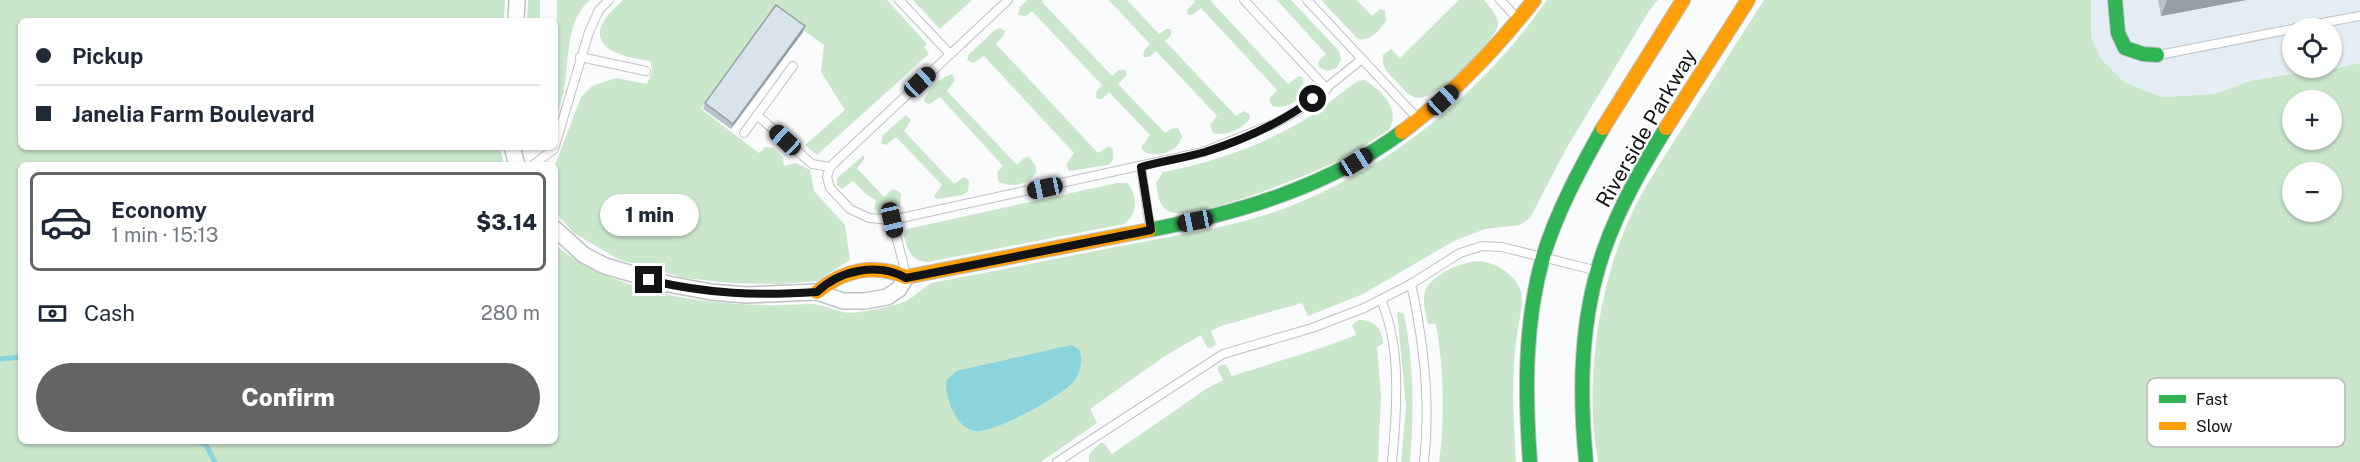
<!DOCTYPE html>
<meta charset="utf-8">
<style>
:root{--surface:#fff;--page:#f2f2f3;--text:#1f2937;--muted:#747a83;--line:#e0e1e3;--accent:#626466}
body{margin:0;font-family:"Public Sans",sans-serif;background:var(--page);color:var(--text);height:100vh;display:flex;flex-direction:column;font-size:22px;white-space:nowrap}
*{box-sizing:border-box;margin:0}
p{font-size:20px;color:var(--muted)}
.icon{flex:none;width:33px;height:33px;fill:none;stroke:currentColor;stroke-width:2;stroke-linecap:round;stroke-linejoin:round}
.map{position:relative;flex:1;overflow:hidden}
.sheet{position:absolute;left:18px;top:162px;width:540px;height:282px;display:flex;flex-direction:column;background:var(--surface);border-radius:9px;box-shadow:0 2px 4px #0004}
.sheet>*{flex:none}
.hud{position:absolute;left:18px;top:18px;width:540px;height:132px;border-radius:9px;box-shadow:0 2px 4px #0004;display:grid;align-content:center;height:132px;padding:0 18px;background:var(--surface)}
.controls{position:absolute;left:2282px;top:18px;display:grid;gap:12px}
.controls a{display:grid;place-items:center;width:60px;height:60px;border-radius:50%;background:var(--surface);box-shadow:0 2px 4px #0004;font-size:30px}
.end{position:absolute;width:27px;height:27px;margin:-14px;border:8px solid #111315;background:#fff;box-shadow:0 0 0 3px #fff}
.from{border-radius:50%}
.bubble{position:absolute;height:42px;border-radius:21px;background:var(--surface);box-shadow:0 2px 4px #0004;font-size:20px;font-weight:800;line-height:42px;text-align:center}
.car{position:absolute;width:18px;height:36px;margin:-18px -9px;border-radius:8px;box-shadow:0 0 4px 2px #0007;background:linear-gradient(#222 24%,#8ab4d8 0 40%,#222 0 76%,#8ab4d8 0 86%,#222 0)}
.hud b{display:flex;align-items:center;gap:21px;height:57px;font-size:22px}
.hud b+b{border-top:2px solid var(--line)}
.hud i{width:15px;height:15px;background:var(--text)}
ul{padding:10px 0 0;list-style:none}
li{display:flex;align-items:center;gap:18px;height:99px;margin:0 12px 9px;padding:0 6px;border:3px solid transparent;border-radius:9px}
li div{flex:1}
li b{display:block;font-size:22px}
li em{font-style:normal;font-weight:800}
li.selected{border-color:var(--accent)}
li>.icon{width:54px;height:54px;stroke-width:1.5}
.pay{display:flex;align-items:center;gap:15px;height:66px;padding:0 18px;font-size:22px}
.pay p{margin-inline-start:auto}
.cta{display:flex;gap:12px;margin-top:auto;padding:12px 18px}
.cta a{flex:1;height:69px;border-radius:36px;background:var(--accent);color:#fff;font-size:24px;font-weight:800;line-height:69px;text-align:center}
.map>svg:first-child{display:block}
</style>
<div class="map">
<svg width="2360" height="462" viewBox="0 0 2360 462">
<rect width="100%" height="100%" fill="#f9fbfd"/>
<!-- built -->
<path fill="#e5eef4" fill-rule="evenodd" d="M2091,0H2360V63L2329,70L2303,72L2251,81L2215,94L2162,97L2124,82L2101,60L2091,37ZM2292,28H2331V68H2292Z"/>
<!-- green -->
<g fill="#cae7cb" fill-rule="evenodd">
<path d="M0,0H505L504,21H21V147H500L504,165H21V441H555V245C613,290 689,303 762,305C778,306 795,304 812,304C823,305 832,309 843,312C854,315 889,307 901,303C913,299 921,289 931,283C1000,270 1068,256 1137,243C1186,234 1236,226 1283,209C1391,168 1481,94 1547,0H1658L1649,11L1566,149L1530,218L1520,225L1485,229L1454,241L1363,294L1308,316L1302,303L1221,326L1211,331L1216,344L1211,348L1207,347L1201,335L1165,356L1090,409L1097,423L1041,462H0Z"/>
<polygon points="528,0 540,0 540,21 527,21"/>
<path d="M557,0H590C567,19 569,55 565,83C563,97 559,110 555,124Z"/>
<path d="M623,0H887L927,44L924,47L929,54L817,155L805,145L845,110L821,72L824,45L775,10L701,109L759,153L765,147L774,148L783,158L784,166L796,163L810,170L814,191L845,225L850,260L817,281L781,284L732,283L684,278L618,259L574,233L555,212V165L581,97L592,86L616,78L647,84L652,71L651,61C636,59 596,54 600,30C603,18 615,8 623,0Z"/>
<polygon points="913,0 972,0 940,29"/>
<path d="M1027,0H1043L1042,2L1112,76L1119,70H1126L1127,75L1118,84L1165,133L1171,129L1178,128L1182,136C1179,153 1151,161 1141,148L1150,135L1109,92L1102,99H1097L1096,92L1102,85L1032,11L1026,16L1018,15L1020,7Z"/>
<path d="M1109,0H1127L1159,34L1166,29H1171V35L1165,41L1236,116L1244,111L1249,114L1250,118C1243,129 1225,137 1213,133L1210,125L1217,116L1156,51L1149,57H1143L1144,51L1150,44Z"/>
<path d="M1194,0H1210L1288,84L1299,76L1302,77C1310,95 1288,111 1272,106L1269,99L1277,90L1201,8L1192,15L1187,14L1188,9L1195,2Z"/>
<polygon points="1277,0 1291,0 1339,51 1341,59 1337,68 1327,71 1319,67 1318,62 1326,54"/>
<path d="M1321,0H1357L1372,16L1380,9L1385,10L1386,21C1379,31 1371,41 1358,39Z"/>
<path d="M1459,0H1484C1489,6 1498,15 1498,24C1497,41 1437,99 1419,98C1409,98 1401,86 1394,79C1386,71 1382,67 1383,55L1391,49L1400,58Z"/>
<path d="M1764,0H2091V37L2101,59L2124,82L2162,97L2215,94L2250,81L2303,72L2329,70L2360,63V462H1598C1584,383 1598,285 1632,213C1646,183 1666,155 1683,127C1710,85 1737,42 1764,0ZM2331,100V140H2292V100ZM2292,172H2331V212H2292Z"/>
<polygon points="1000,28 1005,31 1004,35 996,44 1098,153 1109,146 1113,149 1113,160 1108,165 1069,171 1066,165 1074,153 984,56 973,63 967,60 969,54 995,30"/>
<path d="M952,74L955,80L947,91L1017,165L1024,158L1029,157L1036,166V173C1029,185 1011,188 999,182L997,173L1003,166L940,97L930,104L924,102C925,92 941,77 952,74Z"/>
<path d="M1365,80C1382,92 1401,108 1389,130C1374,139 1358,150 1342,159C1316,172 1191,224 1168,211C1158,205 1158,193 1156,183L1163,172C1219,161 1273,142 1321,109C1333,100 1345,89 1358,81Z"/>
<polygon points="906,115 911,120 904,131 954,184 964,177 969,180 968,191 963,195 937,199 934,196 942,185 896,137 886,145 881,143 883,135"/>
<polygon points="864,155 864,160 857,168 884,197 893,189 898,191 901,194 900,206 893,211 878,214 874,208 876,200 867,195 853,181 842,189 837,185 837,178"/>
<path d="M1117,183H1128C1138,197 1138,213 1124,224L928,262C911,261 907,250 904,235L907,229Z"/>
<path d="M1478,261C1494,262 1512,272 1519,287C1525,298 1520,316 1518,328C1511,371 1513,418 1516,462H1439C1445,416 1444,370 1436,324H1429L1427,322C1426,313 1422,301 1425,292C1430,275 1462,262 1478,261Z"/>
<path d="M1397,311L1404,314C1414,363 1414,412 1410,462H1401L1406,407Z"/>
<path d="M1359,320C1374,319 1383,329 1383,344L1377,347L1381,395L1378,462H1089V454L1100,443H1104L1112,454L1206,389L1223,380L1218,370L1219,366L1226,364L1232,376L1321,348L1356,335L1352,325Z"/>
</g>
<!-- water -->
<path fill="#8cd4dc" d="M1071,345L1079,349C1083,358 1081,371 1075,380C1065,395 991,435 974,431C956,428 945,397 946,381L956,371Z"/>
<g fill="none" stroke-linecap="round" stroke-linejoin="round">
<!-- stream -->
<g stroke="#8cd4dc" stroke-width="5">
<polyline points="0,359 21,357"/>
<polyline points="197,441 206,445 215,462"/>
</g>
<defs>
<g id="lane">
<polyline points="899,0 950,54"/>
<polyline points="1008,0 830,167 827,177 830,188 850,209 869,218 892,220 1203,152 1276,123 1299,110 1362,59"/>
<polyline points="1244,0 1327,89"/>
<polyline points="1307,0 1418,119"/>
<polyline points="1500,0 1518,19"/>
<polyline points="2295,28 2360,16"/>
<polyline points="2159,55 2292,29"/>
<polyline points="580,57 646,71"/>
<polyline points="757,115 812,164 830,167"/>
<polyline points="744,133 793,66"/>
<polyline points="533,165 554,149 589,32 599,10 609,0"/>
<polyline points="1141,167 1150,227"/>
<polyline points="892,220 906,274"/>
<path d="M1411,284C1424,343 1431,402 1424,462"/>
<path d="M1382,301C1385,311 1389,321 1391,332C1400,370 1396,423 1392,462"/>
<polyline points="1057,462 1223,354 1312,328 1364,308 1411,284 1460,253 1482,246 1502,247 1594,270"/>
</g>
<g id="street">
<polyline points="516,21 517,0"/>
<polyline points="512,147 517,165"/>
<polyline points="555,229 584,255 605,266 668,284 711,292 747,295 817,292 843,301 865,301 887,297 899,289 906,277"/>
</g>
<g id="fast">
<polyline points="2115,0 2118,33 2125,48 2143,54 2157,55"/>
<path d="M1149,230C1239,213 1327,187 1402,132"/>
<path d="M1530,462C1525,393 1524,324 1543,257C1557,211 1580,169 1603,128"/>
<path d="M1586,462C1579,391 1580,318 1604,250C1619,207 1642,167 1666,128"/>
</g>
<g id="slow">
<polyline points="1603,128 1683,0"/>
<polyline points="1666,128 1748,0"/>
<path d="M1402,132C1453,94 1495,50 1534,0"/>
<path d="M817,292C843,270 874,263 906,277L1149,230"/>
</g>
</defs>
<!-- lane casing -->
<use href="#lane" stroke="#bfc1c3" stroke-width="10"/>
<!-- street casing -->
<use href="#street" stroke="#bfc1c3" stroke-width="18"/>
<!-- fast casing -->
<use href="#fast" stroke="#bfc1c3" stroke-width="16"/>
<!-- slow casing -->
<use href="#slow" stroke="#bfc1c3" stroke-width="16"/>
<!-- lane -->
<use href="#lane" stroke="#fefeff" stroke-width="8"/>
<!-- street -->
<use href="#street" stroke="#fefeff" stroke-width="15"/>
<!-- fast -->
<use href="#fast" stroke="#30b455" stroke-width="14"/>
<!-- slow -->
<use href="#slow" stroke="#ff9f0a" stroke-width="14"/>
</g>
<!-- wall -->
<g fill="#bac3ca">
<polygon points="2158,0 2246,0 2161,16"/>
<polygon points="803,32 731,129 703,109 705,103"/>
</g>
<!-- shaded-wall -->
<g fill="#979fa4">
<polygon points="2167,0 2246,0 2161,16"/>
<polygon points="805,26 803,32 731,129 733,124"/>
</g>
<!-- building -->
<polygon fill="#d8e3eb" stroke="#979fa4" stroke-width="1.5" points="776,5 805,26 733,124 705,103"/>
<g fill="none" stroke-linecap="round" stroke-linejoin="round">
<!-- route -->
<path stroke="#111315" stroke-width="8" d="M649,280C708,294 757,296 817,292C840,270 878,262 906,278L1151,230L1141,167C1162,161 1184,158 1205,152C1243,140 1281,123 1313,99"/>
</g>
<g text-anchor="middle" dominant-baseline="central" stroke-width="4.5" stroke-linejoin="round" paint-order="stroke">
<!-- street labels -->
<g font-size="21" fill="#111315" stroke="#fff">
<text transform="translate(1646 128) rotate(-60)">Riverside Parkway</text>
</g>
</g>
<!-- legend -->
<rect x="2147" y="378" width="198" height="69" rx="9" fill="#fff" stroke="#b8b8b9" stroke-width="1.5"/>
<rect x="2159" y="395" width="27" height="8" fill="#30b455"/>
<rect x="2159" y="422" width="27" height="8" fill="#ff9f0a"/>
<g font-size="16" fill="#111315">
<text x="2196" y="405">Fast</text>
<text x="2196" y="432">Slow</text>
</g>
</svg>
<div class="controls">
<a><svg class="icon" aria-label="locate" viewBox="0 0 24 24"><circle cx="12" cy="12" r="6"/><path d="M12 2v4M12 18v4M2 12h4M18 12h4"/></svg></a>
<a>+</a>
<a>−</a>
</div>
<i class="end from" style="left:1313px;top:99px"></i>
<i class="end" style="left:649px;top:280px"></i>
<div class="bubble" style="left:600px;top:194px;width:99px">1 min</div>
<i class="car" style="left:920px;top:82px;rotate:47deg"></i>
<i class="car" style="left:1443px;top:100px;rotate:47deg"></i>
<i class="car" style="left:785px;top:140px;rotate:313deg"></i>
<i class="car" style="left:1356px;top:162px;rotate:58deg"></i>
<i class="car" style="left:1045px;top:188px;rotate:258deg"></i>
<i class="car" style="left:892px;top:220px;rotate:167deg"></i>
<i class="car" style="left:1195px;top:221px;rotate:259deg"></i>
<div class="hud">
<b><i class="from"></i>Pickup</b>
<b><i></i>Janelia Farm Boulevard</b>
</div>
<section class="sheet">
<ul>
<li class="selected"><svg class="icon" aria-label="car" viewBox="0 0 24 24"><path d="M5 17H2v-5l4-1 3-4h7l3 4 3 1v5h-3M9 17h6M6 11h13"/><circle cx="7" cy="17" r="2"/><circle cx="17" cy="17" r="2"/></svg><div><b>Economy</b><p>1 min · 15:13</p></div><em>$3.14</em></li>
</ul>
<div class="pay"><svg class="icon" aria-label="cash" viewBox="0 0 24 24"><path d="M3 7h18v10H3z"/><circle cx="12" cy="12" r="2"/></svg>Cash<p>280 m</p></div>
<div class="cta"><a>Confirm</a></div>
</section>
</div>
